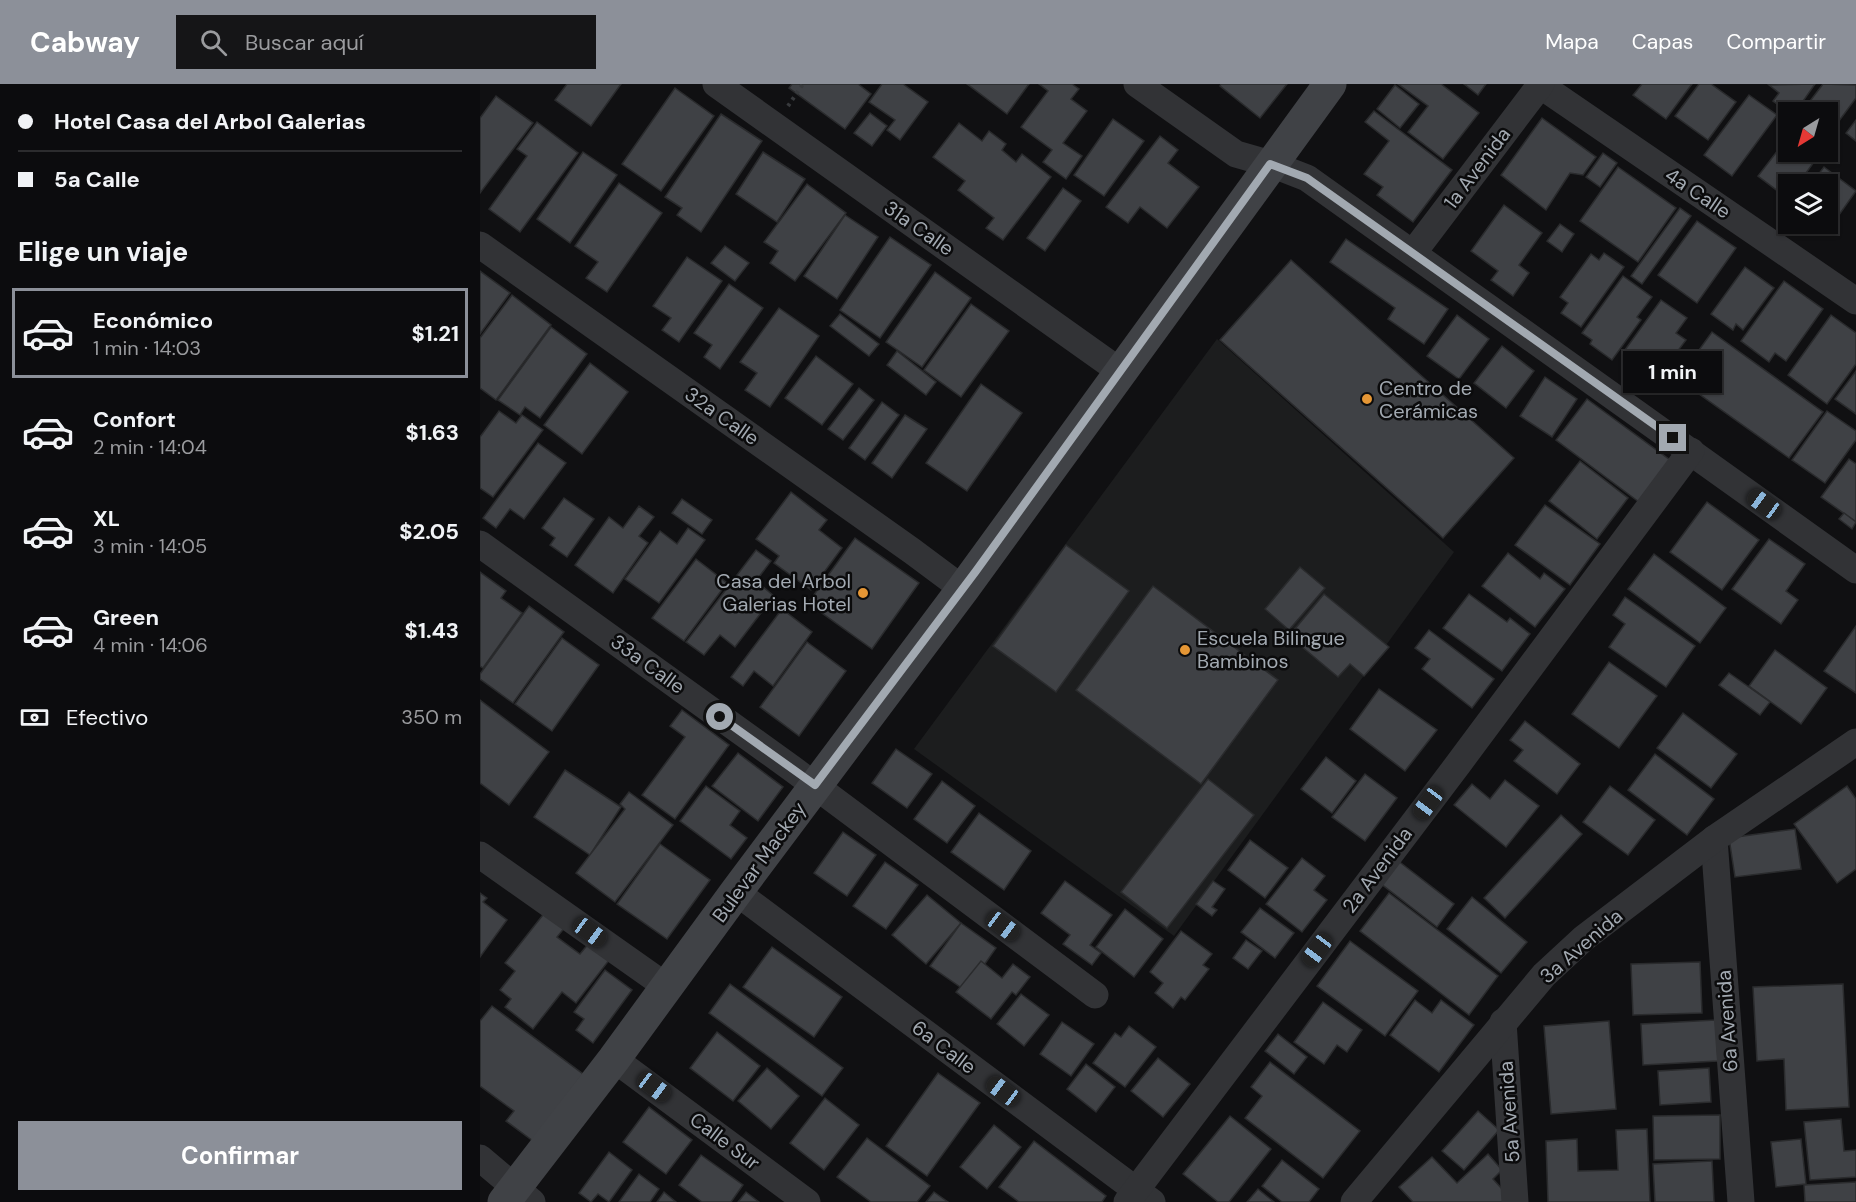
<!DOCTYPE html>
<html lang="es">
<meta charset="utf-8">
<style>
:root{--surface:#0c0c0e;--page:#151517;--text:#f1f3f6;--muted:#9a9b9e;--line:#2c2c2e;--accent:#8c9099}
body{margin:0;font-family:"DM Sans",sans-serif;background:var(--page);color:var(--text);height:100vh;display:flex;flex-direction:column;font-size:22px;white-space:nowrap}
*{box-sizing:border-box;margin:0}
p{font-size:20px;color:var(--muted)}
.icon{flex:none;width:33px;height:33px;fill:none;stroke:currentColor;stroke-width:2;stroke-linecap:round;stroke-linejoin:round}
.map{position:relative;flex:1;overflow:hidden}
.side{display:flex;flex-direction:column;background:var(--surface);width:480px}
.side>*{flex:none}
.guide{display:grid;align-content:center;height:132px;padding:0 18px;background:var(--surface)}
.needle{width:39px;rotate:217deg}
.buttons{position:absolute;left:1298px;top:18px;display:grid;gap:12px}
.buttons a{display:grid;place-items:center;width:60px;height:60px;border-radius:0px;background:var(--surface);box-shadow:0 2px 4px #0004,0 0 0 2px var(--line);font-size:30px}
.end{position:absolute;width:27px;height:27px;margin:-14px;border:8px solid #a2a9b1;background:#111;box-shadow:0 0 0 3px #111}
.from{border-radius:50%}
.bubble{position:absolute;height:42px;border-radius:0px;background:var(--surface);box-shadow:0 2px 4px #0004,0 0 0 2px var(--line);font-size:20px;font-weight:700;line-height:42px;text-align:center}
.car{position:absolute;width:18px;height:36px;margin:-18px -9px;border-radius:8px;box-shadow:0 0 4px 2px #0007;background:linear-gradient(#222 24%,#8ab4d8 0 40%,#222 0 76%,#8ab4d8 0 86%,#222 0)}
.guide b{display:flex;align-items:center;gap:21px;height:57px;font-size:22px}
.guide b+b{border-top:2px solid var(--line)}
.guide i{width:15px;height:15px;background:var(--text)}
ul{padding:0;list-style:none}
li{display:flex;align-items:center;gap:18px;height:90px;margin:0 12px 9px;padding:0 6px;border:3px solid transparent;border-radius:0px}
li div{flex:1}
li b{display:block;font-size:22px}
li em{font-style:normal;font-weight:700}
li.selected{border-color:var(--accent)}
li>.icon{width:54px;height:54px;stroke-width:1.5}
h2{padding:0 18px;font-size:27px;line-height:72px}
.pay{display:flex;align-items:center;gap:15px;height:66px;padding:0 18px;font-size:22px}
.pay p{margin-inline-start:auto}
.primary-button{display:flex;gap:12px;margin-top:auto;padding:12px 18px}
.primary-button a{flex:1;height:69px;border-radius:0px;background:var(--accent);color:#fff;font-size:24px;font-weight:700;line-height:69px;text-align:center}
header{display:flex;align-items:center;gap:36px;box-sizing:border-box;height:84px;padding:0 30px;background:var(--accent);color:#fff}
header strong{font-size:28px}
nav{display:flex;gap:33px;margin-inline-start:auto;font-size:21px}
.search{width:420px;height:54px;background:var(--page);display:flex;align-items:center;gap:15px;box-sizing:border-box;padding:0 21px;border-radius:0px;color:var(--muted);font-size:22px}
main{display:flex;flex:1;min-height:0}
.map>svg:first-child{display:block}
</style>
<header>
<strong>Cabway</strong>
<div class="search"><svg class="icon" aria-label="search" viewBox="0 0 24 24"><circle cx="10" cy="10" r="6"/><path d="M15 15l6 6"/></svg>Buscar aquí</div>
<nav><a>Mapa</a><a>Capas</a><a>Compartir</a></nav>
</header>
<main>
<section class="side">
<div class="guide">
<b><i class="from"></i>Hotel Casa del Arbol Galerias</b>
<b><i></i>5a Calle</b>
</div>
<h2>Elige un viaje</h2>
<ul>
<li class="selected"><svg class="icon" aria-label="car" viewBox="0 0 24 24"><path d="M5 17H2v-5l4-1 3-4h7l3 4 3 1v5h-3M9 17h6M6 11h13"/><circle cx="7" cy="17" r="2"/><circle cx="17" cy="17" r="2"/></svg><div><b>Económico</b><p>1 min · 14:03</p></div><em>$1.21</em></li>
<li><svg class="icon" aria-label="car" viewBox="0 0 24 24"><path d="M5 17H2v-5l4-1 3-4h7l3 4 3 1v5h-3M9 17h6M6 11h13"/><circle cx="7" cy="17" r="2"/><circle cx="17" cy="17" r="2"/></svg><div><b>Confort</b><p>2 min · 14:04</p></div><em>$1.63</em></li>
<li><svg class="icon" aria-label="car" viewBox="0 0 24 24"><path d="M5 17H2v-5l4-1 3-4h7l3 4 3 1v5h-3M9 17h6M6 11h13"/><circle cx="7" cy="17" r="2"/><circle cx="17" cy="17" r="2"/></svg><div><b>XL</b><p>3 min · 14:05</p></div><em>$2.05</em></li>
<li><svg class="icon" aria-label="car" viewBox="0 0 24 24"><path d="M5 17H2v-5l4-1 3-4h7l3 4 3 1v5h-3M9 17h6M6 11h13"/><circle cx="7" cy="17" r="2"/><circle cx="17" cy="17" r="2"/></svg><div><b>Green</b><p>4 min · 14:06</p></div><em>$1.43</em></li>
</ul>
<div class="pay"><svg class="icon" aria-label="cash" viewBox="0 0 24 24"><path d="M3 7h18v10H3z"/><circle cx="12" cy="12" r="2"/></svg>Efectivo<p>350 m</p></div>
<div class="primary-button"><a>Confirmar</a></div>
</section>
<div class="map">
<svg width="1376" height="1118" viewBox="0 0 1376 1118">
<rect width="100%" height="100%" fill="#101012"/>
<!-- built -->
<polygon fill="#1c1d1e" points="737,255 974,468 694,852 434,665"/>
<!-- building -->
<g fill="#3f4145" stroke="#2a2b2d" stroke-width="1.5">
<polygon points="87,0 141,0 111,42 75,16"/>
<polygon points="312,0 378,0 391,10 365,45 309,4"/>
<polygon points="402,0 423,0 448,18 420,56 407,46 415,36 389,18"/>
<polygon points="487,0 549,0 527,30"/>
<polygon points="592,0 599,5 591,15 607,27 583,59 602,72 586,95 563,78 572,66 541,43 568,7 559,0"/>
<polygon points="741,0 807,0 780,34 740,2"/>
<polygon points="918,0 961,0 999,29 963,75 928,48 948,22"/>
<polygon points="984,0 1006,0 998,11"/>
<polygon points="1162,0 1212,0 1186,35 1153,11"/>
<polygon points="1219,0 1231,0 1256,18 1228,56 1195,32"/>
<polygon points="1335,0 1319,23 1314,19 1308,28 1293,17 1299,9 1289,1"/>
<polygon points="1343,0 1376,1 1376,14 1356,41 1347,35 1347,28 1329,28 1324,25"/>
<polygon points="915,1 939,20 920,44 897,25"/>
<polygon points="195,4 234,32 181,107 142,80"/>
<polygon points="1269,11 1297,31 1252,92 1224,71"/>
<polygon points="16,12 53,39 0,109 0,34"/>
<polygon points="894,27 972,86 933,138 897,111 903,103 884,90 909,57 885,38"/>
<polygon points="390,29 407,42 392,62 374,49"/>
<polygon points="241,30 282,57 221,148 197,131 202,124 185,113"/>
<polygon points="1062,34 1116,73 1103,91 1090,89 1066,126 1021,91"/>
<polygon points="633,35 664,57 624,112 594,91"/>
<polygon points="1376,36 1376,57 1366,49"/>
<polygon points="57,38 98,69 40,148 9,125 47,72 37,65"/>
<polygon points="479,39 502,57 509,47 526,60 522,66 536,78 542,70 571,93 523,156 506,144 514,134 478,106 485,97 453,73"/>
<polygon points="680,52 698,66 688,79 719,103 687,144 660,123 648,139 626,123"/>
<polygon points="1305,57 1308,59 1308,68 1319,68 1334,78 1318,100 1308,100 1307,114 1278,92"/>
<polygon points="103,68 137,91 90,159 57,135"/>
<polygon points="283,68 325,95 297,138 256,110"/>
<polygon points="1123,69 1137,79 1120,103 1106,93"/>
<polygon points="1138,83 1196,124 1158,178 1100,137"/>
<polygon points="1344,83 1376,107 1349,145 1342,140 1347,140 1347,100 1331,100"/>
<polygon points="139,99 182,129 127,208 106,194 118,178 95,162"/>
<polygon points="327,100 366,129 315,197 290,179 298,167 284,158"/>
<polygon points="583,104 601,117 565,167 547,154"/>
<polygon points="1024,121 1062,149 1039,181 1049,189 1033,212 1011,196 1018,187 991,167"/>
<polygon points="1200,124 1211,132 1162,200 1151,192"/>
<polygon points="365,131 398,153 357,215 324,192"/>
<polygon points="1217,137 1256,164 1217,219 1178,191"/>
<polygon points="1080,140 1094,150 1082,168 1067,157"/>
<polygon points="410,153 451,181 400,254 360,226"/>
<polygon points="866,155 968,225 944,260 908,235 915,224 850,178"/>
<polygon points="245,162 269,179 255,197 231,179"/>
<polygon points="1124,169 1144,183 1101,243 1081,229 1088,219 1080,213 1111,170 1119,176"/>
<polygon points="207,173 242,197 199,258 182,246 191,234 173,222"/>
<polygon points="811,176 1034,374 963,454 740,256"/>
<polygon points="1265,183 1294,204 1263,246 1256,240 1253,246 1231,230"/>
<polygon points="0,187 30,209 0,250"/>
<polygon points="455,188 491,214 442,283 406,258"/>
<polygon points="1143,192 1172,213 1157,233 1161,236 1132,276 1110,260 1112,256 1102,249"/>
<polygon points="1304,197 1343,225 1306,277 1295,269 1289,278 1261,257"/>
<polygon points="249,200 283,224 240,285 224,273 232,261 214,249"/>
<polygon points="32,211 71,241 16,316 0,304 0,254"/>
<polygon points="1181,216 1207,234 1196,249 1206,256 1173,300 1161,292 1165,286 1142,270"/>
<polygon points="491,220 529,247 481,313 444,286"/>
<polygon points="299,224 339,252 290,323 265,306 277,289 260,278"/>
<polygon points="360,230 399,260 389,272 350,242"/>
<polygon points="977,231 1009,255 979,295 947,272"/>
<polygon points="1351,231 1376,249 1376,280 1347,320 1308,291"/>
<polygon points="71,243 107,270 60,334 45,323 40,331 18,316"/>
<polygon points="1232,248 1343,328 1309,374 1198,295"/>
<polygon points="1022,262 1054,287 1026,324 994,299"/>
<polygon points="417,267 456,298 446,311 407,281"/>
<polygon points="336,272 373,300 342,341 305,314"/>
<polygon points="110,279 148,308 102,370 64,341"/>
<polygon points="1376,287 1376,330 1355,315"/>
<polygon points="1065,293 1097,315 1072,353 1040,332"/>
<polygon points="501,300 542,329 487,407 446,379"/>
<polygon points="379,304 394,316 363,356 348,345"/>
<polygon points="1107,315 1190,376 1159,418 1076,356"/>
<polygon points="402,318 419,331 385,376 369,364"/>
<polygon points="19,327 36,339 42,331 63,346 13,413 0,404 0,353"/>
<polygon points="1347,327 1376,347 1376,356 1345,399 1312,376"/>
<polygon points="425,331 447,345 412,394 392,379"/>
<polygon points="58,359 86,379 44,435 30,425 16,444 3,434"/>
<polygon points="1369,375 1376,380 1376,438 1341,413"/>
<polygon points="1100,377 1148,414 1117,455 1069,417"/>
<polygon points="311,408 347,436 339,446 362,464 331,506 294,479 299,472 276,455"/>
<polygon points="84,414 114,435 87,473 70,461 75,454 62,444"/>
<polygon points="202,415 232,436 222,450 192,429"/>
<polygon points="1227,418 1279,456 1242,506 1190,468"/>
<polygon points="1065,421 1120,460 1090,501 1035,461"/>
<polygon points="159,422 174,433 159,452 168,459 133,509 95,481 129,433 143,444"/>
<polygon points="1364,429 1376,438 1372,445 1359,435"/>
<polygon points="208,444 225,456 179,519 145,495 180,447 197,460"/>
<polygon points="375,454 439,499 392,565 328,519"/>
<polygon points="1289,455 1325,480 1306,507 1318,516 1301,540 1252,505"/>
<polygon points="586,461 649,507 576,608 513,562"/>
<polygon points="276,466 291,477 276,497 294,512 255,563 240,551 224,571 206,558"/>
<polygon points="1028,469 1060,495 1064,489 1085,505 1055,543 1002,502"/>
<polygon points="1174,470 1246,524 1220,559 1148,505"/>
<polygon points="216,475 247,499 204,557 172,534"/>
<polygon points="820,483 845,504 809,546 785,525"/>
<polygon points="0,488 26,507 21,514 42,529 3,584 0,582"/>
<polygon points="673,502 798,596 721,700 596,606"/>
<polygon points="844,510 909,563 884,592 870,580 858,593 809,552"/>
<polygon points="989,510 1027,538 1030,534 1050,550 1022,587 963,544"/>
<polygon points="1145,513 1215,562 1186,603 1129,563 1145,540 1133,531"/>
<polygon points="49,522 84,548 33,619 0,595 0,590"/>
<polygon points="302,525 332,548 293,602 274,587 263,602 251,593"/>
<polygon points="1376,542 1376,609 1344,587"/>
<polygon points="949,546 1014,595 992,624 942,585 950,575 935,564"/>
<polygon points="82,554 119,581 72,647 35,620"/>
<polygon points="327,558 366,587 319,652 280,623"/>
<polygon points="1295,566 1347,604 1321,640 1269,602"/>
<polygon points="1129,578 1177,612 1139,664 1092,630"/>
<polygon points="1249,589 1290,618 1280,631 1239,601"/>
<polygon points="899,605 957,646 925,687 870,645"/>
<polygon points="0,616 69,668 29,721 0,699"/>
<polygon points="202,626 249,661 195,735 162,711 205,653 190,642"/>
<polygon points="1203,629 1257,670 1231,704 1177,664"/>
<polygon points="1045,637 1100,680 1077,710 1034,677 1043,666 1030,656"/>
<polygon points="416,665 452,690 427,724 392,699"/>
<polygon points="258,669 303,703 278,737 232,702"/>
<polygon points="1175,670 1234,715 1207,751 1148,706"/>
<polygon points="846,673 876,697 852,729 821,705"/>
<polygon points="85,686 141,723 110,771 54,733"/>
<polygon points="885,690 917,714 885,757 852,733"/>
<polygon points="728,695 774,731 687,844 641,808"/>
<polygon points="1025,696 1059,722 1026,763 974,721 992,700 1010,715"/>
<polygon points="462,697 495,722 467,759 434,735"/>
<polygon points="226,702 260,727 250,741 267,754 251,775 200,737"/>
<polygon points="1130,702 1175,736 1148,771 1103,738"/>
<polygon points="1367,702 1376,715 1376,785 1357,799 1314,740"/>
<polygon points="149,708 193,741 135,818 96,789 145,725 140,720"/>
<polygon points="499,729 551,767 524,806 471,768"/>
<polygon points="1081,731 1102,750 1025,834 1004,814"/>
<polygon points="1315,745 1321,785 1255,793 1249,754"/>
<polygon points="363,748 396,771 367,812 334,789"/>
<polygon points="770,756 808,784 785,814 748,786"/>
<polygon points="180,760 230,796 187,855 137,820"/>
<polygon points="822,774 845,792 834,806 847,816 822,848 786,820"/>
<polygon points="917,776 974,820 957,843 900,799"/>
<polygon points="405,778 438,801 406,845 373,822"/>
<polygon points="585,797 632,831 610,861 621,869 612,881 583,860 590,851 561,829"/>
<polygon points="733,797 745,805 732,823 737,826 732,832 716,820"/>
<polygon points="0,809 7,814 3,818 27,836 0,873"/>
<polygon points="909,809 1018,892 989,931 880,847"/>
<polygon points="447,811 481,839 446,880 412,851"/>
<polygon points="992,813 1047,858 1021,889 967,845"/>
<polygon points="780,824 814,849 795,874 761,848"/>
<polygon points="645,825 683,855 654,893 616,863"/>
<polygon points="66,827 86,842 77,853 100,870 109,859 130,875 96,919 82,908 53,945 25,923 31,915 20,906 35,887 25,879"/>
<polygon points="481,839 516,864 486,907 450,882"/>
<polygon points="701,847 732,870 723,881 729,885 705,916 701,913 693,924 675,909 683,899 670,888"/>
<polygon points="766,856 782,867 768,885 753,874"/>
<polygon points="870,857 938,907 905,952 837,902"/>
<polygon points="292,863 362,913 334,953 263,903"/>
<polygon points="501,877 522,894 533,880 550,893 536,911 532,908 511,935 476,908"/>
<polygon points="1220,878 1222,929 1153,931 1151,880"/>
<polygon points="125,886 152,906 113,959 96,946 104,935 94,928"/>
<polygon points="250,900 363,984 342,1012 229,929"/>
<polygon points="1363,900 1369,1023 1306,1026 1304,975 1277,977 1273,903"/>
<polygon points="541,910 569,931 544,962 517,940"/>
<polygon points="935,916 952,929 961,916 994,941 959,988 910,951"/>
<polygon points="843,918 882,946 867,968 857,961 844,980 814,958"/>
<polygon points="12,922 103,990 53,1057 26,1037 34,1027 0,1002 0,937"/>
<polygon points="1236,936 1238,977 1163,981 1161,940"/>
<polygon points="1129,937 1136,1025 1071,1030 1064,942"/>
<polygon points="582,938 614,960 591,992 560,970"/>
<polygon points="649,942 676,963 645,1003 613,979 635,949 641,953"/>
<polygon points="237,948 280,982 253,1017 210,984"/>
<polygon points="798,950 827,973 814,990 785,967"/>
<polygon points="678,974 710,1000 683,1033 651,1007"/>
<polygon points="790,978 880,1047 843,1094 765,1034 782,1012 771,1003"/>
<polygon points="606,980 635,1003 616,1028 587,1005"/>
<polygon points="287,984 319,1012 291,1045 258,1017"/>
<polygon points="1229,984 1231,1018 1180,1021 1178,987"/>
<polygon points="458,989 500,1019 447,1092 406,1062"/>
<polygon points="345,1014 379,1041 344,1086 310,1059"/>
<polygon points="169,1023 212,1056 186,1090 143,1058"/>
<polygon points="998,1027 1019,1046 984,1086 962,1067"/>
<polygon points="1240,1031 1240,1075 1174,1076 1173,1032"/>
<polygon points="750,1032 791,1065 749,1118 738,1118 703,1090"/>
<polygon points="1361,1035 1364,1067 1376,1066 1376,1093 1330,1096 1324,1038"/>
<polygon points="514,1041 541,1063 507,1105 480,1083"/>
<polygon points="1167,1045 1170,1118 1068,1118 1066,1057 1097,1055 1098,1087 1138,1086 1136,1046"/>
<polygon points="387,1054 450,1102 437,1118 391,1118 357,1093"/>
<polygon points="1321,1055 1326,1100 1296,1103 1291,1058"/>
<polygon points="554,1057 626,1112 622,1118 539,1118 519,1103"/>
<polygon points="129,1068 152,1086 129,1118 118,1110 111,1118 99,1109"/>
<polygon points="1008,1070 1022,1086 1013,1095 1032,1116 1030,1118 933,1118 919,1103 952,1073 977,1099"/>
<polygon points="221,1071 263,1101 251,1118 222,1118 199,1101"/>
<polygon points="802,1076 839,1105 829,1118 802,1118 782,1102"/>
<polygon points="1232,1077 1234,1118 1175,1118 1173,1080"/>
<polygon points="159,1090 179,1105 170,1118 139,1118"/>
<polygon points="1376,1098 1376,1118 1325,1118 1324,1101"/>
<polygon points="778,1105 794,1118 767,1118"/>
<polygon points="184,1108 196,1118 177,1118"/>
<polygon points="266,1108 279,1118 258,1118"/>
<polygon points="454,1108 468,1118 446,1118"/>
</g>
<g fill="none" stroke-linecap="round" stroke-linejoin="round">
<!-- path -->
<polyline stroke="#383a3d" stroke-width="4" stroke-dasharray="3 4.5" stroke-linecap="butt" points="308,22 323,0"/>
<!-- minor -->
<g stroke="#323336" stroke-width="27">
<polyline points="236,0 641,288"/>
<polyline points="657,0 756,70 791,80 827,94 1376,486"/>
<polyline points="1060,1 1376,217"/>
<polyline points="0,161 432,467 483,505"/>
<polyline points="933,169 1061,0"/>
<polyline points="0,460 314,686 615,911"/>
<polyline points="1234,755 1261,1118"/>
<polyline points="0,771 187,903"/>
<polyline points="256,808 672,1118"/>
<polyline points="1023,938 1035,1118"/>
<polyline points="134,975 327,1118"/>
<polyline points="0,1074 52,1118"/>
<polyline points="647,1118 979,679 1211,367"/>
<polyline points="874,1118 1064,891 1104,854 1234,755 1376,658"/>
</g>
<!-- secondary -->
<polyline stroke="#404246" stroke-width="33" points="24,1118 134,975 256,808 483,505 850,0"/>
</g>
<g fill="none" stroke-linecap="round" stroke-linejoin="round">
<!-- route -->
<polyline stroke="#a2a9b1" stroke-width="8" points="240,633 335,701 496,487 790,80 827,94 1193,354"/>
</g>
<!-- markers -->
<g fill="#e59635" stroke="#0b0b0c" stroke-width="2">
<circle cx="887" cy="315" r="6"/>
<circle cx="383" cy="509" r="6"/>
<circle cx="705" cy="566" r="6"/>
</g>
<g text-anchor="middle" dominant-baseline="central" stroke-width="5" stroke-linejoin="round" paint-order="stroke">
<!-- street labels -->
<g font-size="20" fill="#a2a9b1" stroke="#0b0b0c">
<text transform="translate(997 84) rotate(-53)">1a Avenida</text>
<text transform="translate(1218 109) rotate(34)">4a Calle</text>
<text transform="translate(439 144) rotate(35)">31a Calle</text>
<text transform="translate(242 332) rotate(35)">32a Calle</text>
<text transform="translate(168 580) rotate(36)">33a Calle</text>
<text transform="translate(279 778) rotate(-54)">Bulevar Mackey</text>
<text transform="translate(897 786) rotate(-53)">2a Avenida</text>
<text transform="translate(1101 862) rotate(-41)">3a Avenida</text>
<text transform="translate(1247 937) rotate(-94)">6a Avenida</text>
<text transform="translate(464 963) rotate(37)">6a Calle</text>
<text transform="translate(1029 1028) rotate(-94)">5a Avenida</text>
<text transform="translate(245 1057) rotate(37)">Calle Sur</text>
</g>
<!-- poi labels -->
<g font-size="20" fill="#a2a9b1" stroke="#0b0b0c" text-anchor="start">
<text x="899" y="304">Centro de<tspan x="899" dy="23">Cerámicas</tspan></text>
<text x="371" y="497" text-anchor="end">Casa del Arbol<tspan x="371" dy="23">Galerias Hotel</tspan></text>
<text x="717" y="554">Escuela Bilingue<tspan x="717" dy="23">Bambinos</tspan></text>
</g>
</g>
</svg>
<div class="buttons">
<a><svg class="needle" viewBox="-14 -14 28 28"><path d="M0-13l5 13h-10z" fill="#e53935"/><path d="M0 13l5-13h-10z" fill="#9a9b9e"/></svg></a>
<a><svg class="icon" aria-label="layers" viewBox="0 0 24 24"><path d="M12 4l9 5-9 5-9-5zM3 14l9 5 9-5"/></svg></a>
</div>
<i class="end from" style="left:240px;top:633px"></i>
<i class="end" style="left:1193px;top:354px"></i>
<div class="bubble" style="left:1143px;top:267px;width:99px">1 min</div>
<i class="car" style="left:1284px;top:420px;rotate:306deg"></i>
<i class="car" style="left:948px;top:719px;rotate:217deg"></i>
<i class="car" style="left:523px;top:842px;rotate:127deg"></i>
<i class="car" style="left:110px;top:848px;rotate:126deg"></i>
<i class="car" style="left:837px;top:866px;rotate:217deg"></i>
<i class="car" style="left:174px;top:1003px;rotate:127deg"></i>
<i class="car" style="left:523px;top:1007px;rotate:307deg"></i>
</div>
</main>
